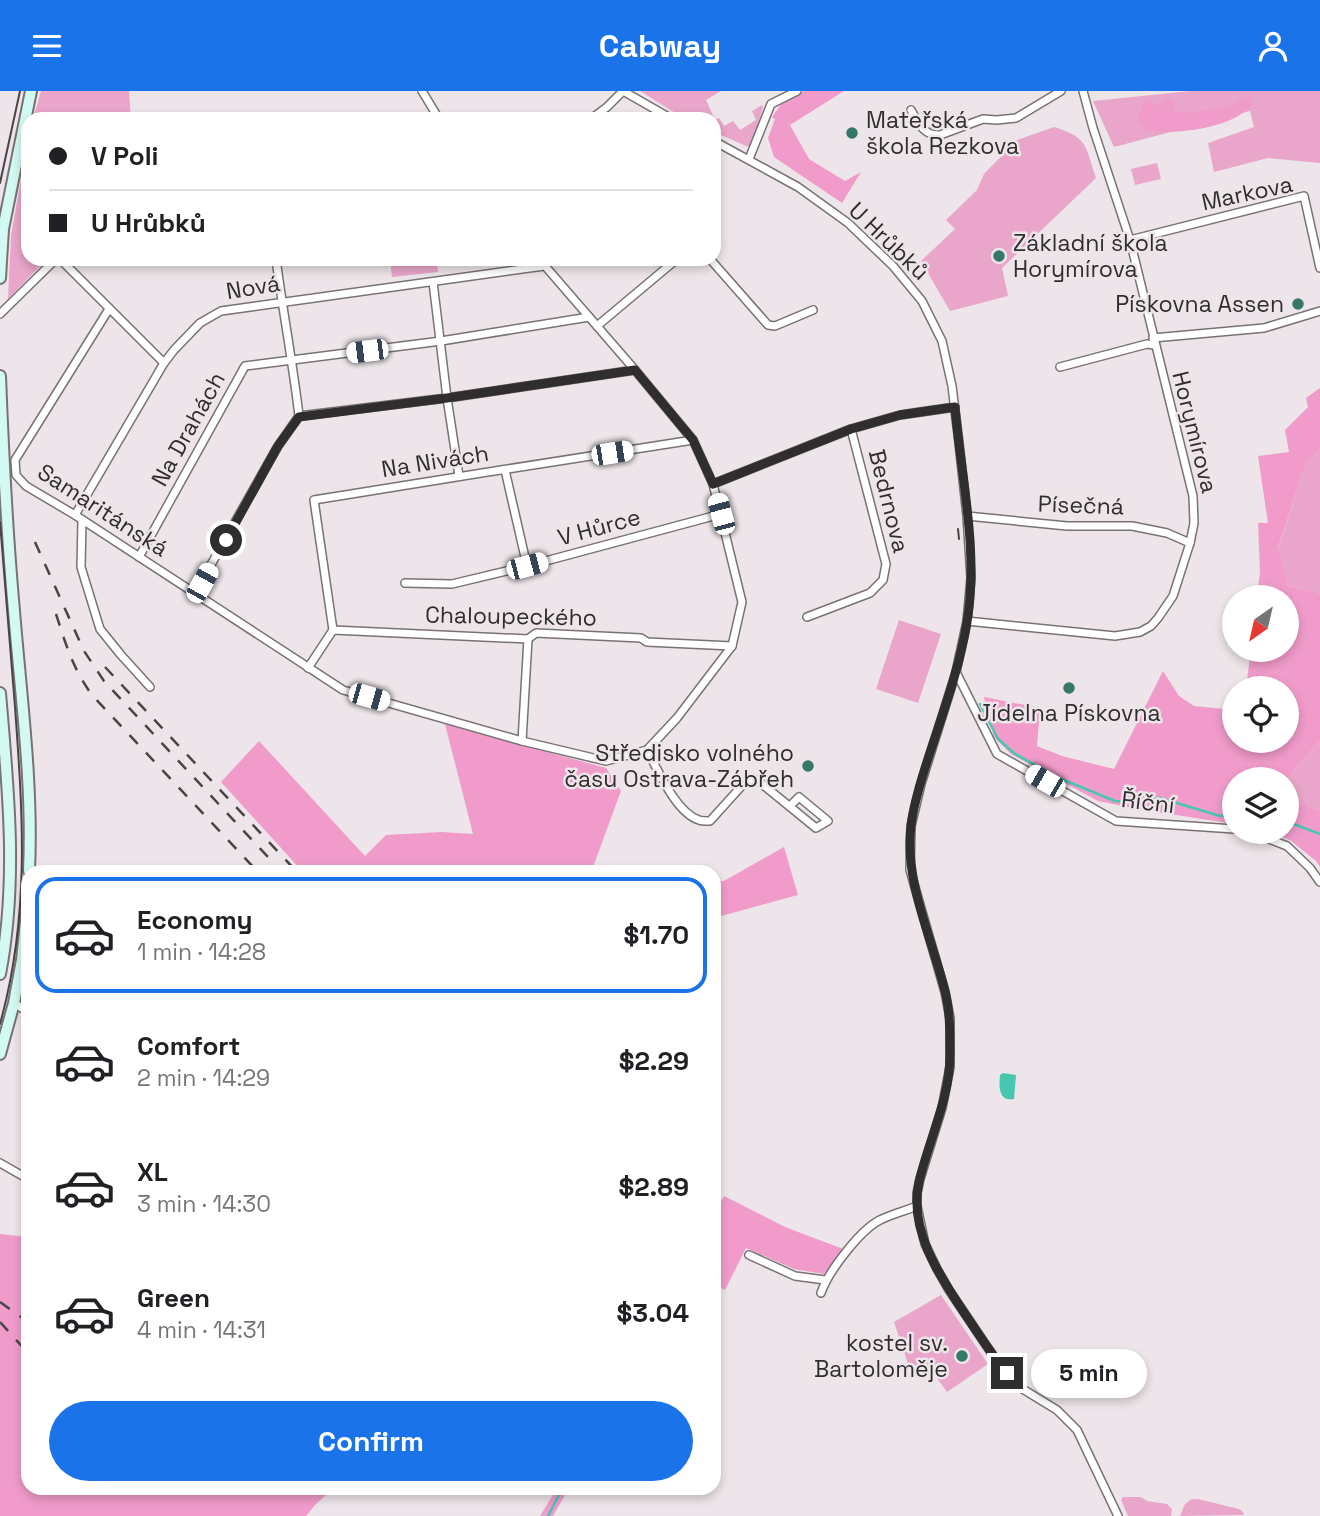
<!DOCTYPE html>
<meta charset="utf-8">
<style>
:root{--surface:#fff;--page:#f2f2f2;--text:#202124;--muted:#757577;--line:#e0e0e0;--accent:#1a73e8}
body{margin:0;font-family:"Space Grotesk",sans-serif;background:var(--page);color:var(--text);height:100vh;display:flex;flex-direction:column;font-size:26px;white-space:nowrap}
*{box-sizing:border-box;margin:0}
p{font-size:23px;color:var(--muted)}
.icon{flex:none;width:38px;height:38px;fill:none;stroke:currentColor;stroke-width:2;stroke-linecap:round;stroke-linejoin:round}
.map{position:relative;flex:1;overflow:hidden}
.side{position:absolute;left:21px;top:774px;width:700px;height:630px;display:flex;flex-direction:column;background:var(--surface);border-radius:21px;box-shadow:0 4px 10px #0003}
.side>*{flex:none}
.hud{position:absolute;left:21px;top:21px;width:700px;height:154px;border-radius:21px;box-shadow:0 4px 10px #0003;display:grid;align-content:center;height:154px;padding:0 28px;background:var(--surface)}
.needle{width:46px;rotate:214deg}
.tools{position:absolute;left:1222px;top:494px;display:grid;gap:14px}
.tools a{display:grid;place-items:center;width:77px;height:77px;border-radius:50%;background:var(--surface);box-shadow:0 4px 10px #0003;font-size:35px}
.end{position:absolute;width:32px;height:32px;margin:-16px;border:9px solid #302d2e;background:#fff;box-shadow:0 0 0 4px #fff}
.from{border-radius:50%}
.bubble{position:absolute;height:49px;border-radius:24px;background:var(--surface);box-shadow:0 4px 10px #0003;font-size:23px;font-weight:600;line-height:49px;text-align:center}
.car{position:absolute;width:21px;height:42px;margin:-21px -10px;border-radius:9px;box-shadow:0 0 5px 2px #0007;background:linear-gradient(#fff 24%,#345 0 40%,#fff 0 76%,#345 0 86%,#fff 0)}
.hud b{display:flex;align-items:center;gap:24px;height:66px;font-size:26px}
.hud b+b{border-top:2px solid var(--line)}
.hud i{width:18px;height:18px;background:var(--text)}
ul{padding:12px 0 0;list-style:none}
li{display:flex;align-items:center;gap:21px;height:116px;margin:0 14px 10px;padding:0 14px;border:4px solid transparent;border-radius:21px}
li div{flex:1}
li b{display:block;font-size:26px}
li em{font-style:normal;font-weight:600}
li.current{border-color:var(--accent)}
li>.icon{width:63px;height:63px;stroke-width:1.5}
.cta{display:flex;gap:14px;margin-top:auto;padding:14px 28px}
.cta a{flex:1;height:80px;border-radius:42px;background:var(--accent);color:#fff;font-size:28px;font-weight:600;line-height:80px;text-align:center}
header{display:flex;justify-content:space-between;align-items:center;height:91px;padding:0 28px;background:var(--accent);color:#fff;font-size:32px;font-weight:600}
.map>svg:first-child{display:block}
</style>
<header><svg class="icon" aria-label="menu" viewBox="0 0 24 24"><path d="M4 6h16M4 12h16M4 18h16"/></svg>Cabway<svg class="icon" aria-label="person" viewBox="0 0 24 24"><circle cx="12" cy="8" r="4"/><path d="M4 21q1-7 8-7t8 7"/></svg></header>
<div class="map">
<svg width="1320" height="1425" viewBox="0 0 1320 1425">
<rect width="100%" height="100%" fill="#ede5e9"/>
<!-- green -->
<g fill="#e9a5ca">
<polygon points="41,0 129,0 131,28 33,28"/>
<polygon points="640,0 721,0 706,9 715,29 719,27 724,35 733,30 740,39 756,29 752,20 762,14 763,16 751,57 714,41 714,28 685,28"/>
<polygon points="1190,0 1320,0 1320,72 1268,67 1214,81 1208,52 1254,36 1250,20 1114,56 1093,10"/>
<path d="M1054,36C1089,47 1085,55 1096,87L1002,177L1008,205L950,220L921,170L955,138L946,129L977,99L984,83L1017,49Z"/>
<polygon points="28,50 28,168 47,168 8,208 11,144"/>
<polygon points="1157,72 1161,88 1135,94 1131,78"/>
<polygon points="390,168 436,168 438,181 392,186"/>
<polygon points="1320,358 1320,502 1288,495 1278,458 1305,375"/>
<polygon points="899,529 941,543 918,612 876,598"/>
<polygon points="1320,650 1320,720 1304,713 1286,711 1286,688"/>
<polygon points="941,1204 988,1273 947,1301 926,1272 912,1285 894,1231"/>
<polygon points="1123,1406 1141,1406 1147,1410 1167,1413 1172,1418 1171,1425 1128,1425 1121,1409"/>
<polygon points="1192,1408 1198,1408 1239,1418 1243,1421 1244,1424 1180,1425 1185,1413"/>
</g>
<!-- forest -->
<g fill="#f09bca">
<polygon points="804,0 844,0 790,34 809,68 845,90 861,81 842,112 774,66 768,47 775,28 772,26 782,12"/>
<path d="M1247,5L1251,8L1252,12C1239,37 1168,46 1144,38L1137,29L1144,10H1147L1158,15L1166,9L1171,8L1174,10L1173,16L1175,19L1188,22L1231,14Z"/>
<polygon points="1320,297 1320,358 1305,375 1278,457 1288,495 1320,502 1320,650 1286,688 1234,688 1234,733 1138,718 1098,710 1011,663 994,646 984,606 1040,617 1037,655 1062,665 1114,678 1163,580 1179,605 1194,615 1234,619 1234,649 1286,649 1286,597 1246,597 1251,558 1286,558 1286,506 1257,506 1260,481 1258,432 1268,432 1258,365 1289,361 1285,339 1308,316 1306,307"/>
<polygon points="445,633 606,677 621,700 593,776 599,780 302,780 221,691 259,650 365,765 386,744 442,741 473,743"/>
<polygon points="1286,711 1304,713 1320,720 1320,776 1316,770 1290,749 1266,740 1286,740"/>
<polygon points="784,756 798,804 714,827 714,790 724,790"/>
<polygon points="724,1105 785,1136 843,1158 824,1183 794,1178 746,1157 725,1199 714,1193 714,1124"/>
<polygon points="0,1143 28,1146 28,1396 334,1397 315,1414 306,1425 0,1425"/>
<polygon points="557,1397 569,1397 553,1425 540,1425"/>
</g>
<!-- water -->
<path fill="#48c7af" d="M1003,982L1016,984L1014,1008C998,1011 999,995 1000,984Z"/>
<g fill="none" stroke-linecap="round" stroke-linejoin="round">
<!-- stream -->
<g stroke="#48c7af" stroke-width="2.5">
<polyline points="980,613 998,648 1015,663 1059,687 1115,710 1131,711 1160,707 1220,725 1234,724"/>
<polyline points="1286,730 1320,743"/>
<polyline points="548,1425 563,1396"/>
</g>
<defs>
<g id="street">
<polyline points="422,0 439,28"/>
<polyline points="623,0 672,28"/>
<path d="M911,19C918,31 923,45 940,44L983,28L997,29L1016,27L1061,0"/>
<polyline points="591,28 607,16 623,0"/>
<polyline points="714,50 798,96 848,132 893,175 922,210 942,250 952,295 959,352 967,425 971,487 967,530 956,581 921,693 911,735 910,779 945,901 950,927 950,976 942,1017 920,1088 917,1102 917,1115 925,1153 937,1178 949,1199 994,1266 1021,1297 1057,1319 1077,1339 1118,1425"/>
<polyline points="749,68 771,13 797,0"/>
<polyline points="1130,149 1304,105 1320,177"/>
<polyline points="60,168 164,272"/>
<path d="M276,168C283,221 293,273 299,325"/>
<polyline points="710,168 768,234 775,235 813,219"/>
<polyline points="433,191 447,307 459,385"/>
<polyline points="109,218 15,369 16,384 26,395 75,424 343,599 522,650 606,670 647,659 677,627 732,555 742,511 713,393 693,349 635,279 539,168"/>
<polyline points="0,223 56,168"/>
<polyline points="597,235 677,168"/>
<polyline points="1153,247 1264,237 1320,220"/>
<polyline points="1060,276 1147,253 1154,254"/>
<polyline points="505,379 527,475"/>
<polyline points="713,393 851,338 900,324 955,316"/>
<polyline points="75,424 164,272 174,259 200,232 221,220 544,175"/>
<polyline points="967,425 1067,435 1132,435 1167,442 1190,452"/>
<polyline points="82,429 81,476 100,538 121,564 150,596"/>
<polyline points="139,466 245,275 441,250 589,226"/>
<polyline points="405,492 452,493 527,475 721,423"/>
<polyline points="195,502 278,355 299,325 447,307 635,279"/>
<polyline points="807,526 870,502 883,489 886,473 851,338"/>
<polyline points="967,530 1115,545 1140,541 1151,535 1158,527 1173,505 1190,452 1194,432 1193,405 1130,149 1093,37 1083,0"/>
<path d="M333,539L314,409C440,388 567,369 693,349"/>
<polyline points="308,577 333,539 528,548 536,542 641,547 647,551 732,555"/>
<polyline points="956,581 997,663 1116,730 1234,738"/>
<polyline points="522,650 528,548"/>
<path d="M647,659C658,679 676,722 699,729C701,730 708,730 710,730L748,688L757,689L816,737L828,730L799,706L790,715"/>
<polyline points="1248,740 1287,755 1310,777 1320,791"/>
<polyline points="14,912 28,921"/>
<polyline points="0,1072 28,1088"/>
<polyline points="749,1164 795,1185 825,1189"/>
<path d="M821,1202C828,1181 860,1139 880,1129C892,1123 905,1120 917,1115"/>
</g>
<g id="secondary">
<polyline points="0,187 3,138 31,0"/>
<path d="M0,285C3,364 7,442 14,520C21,606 33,694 29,780"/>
<path d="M0,602C8,696 18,790 0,883"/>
<polyline points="0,963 14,912 22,869 28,810"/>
</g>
</defs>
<!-- street casing -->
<use href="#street" stroke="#797275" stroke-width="10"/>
<!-- secondary casing -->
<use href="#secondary" stroke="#797275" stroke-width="14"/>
<!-- street -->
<use href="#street" stroke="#fff" stroke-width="7"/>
<!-- secondary -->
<use href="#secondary" stroke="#d2faf2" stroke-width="10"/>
<!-- tram -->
<g stroke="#494547" stroke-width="2">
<polyline points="0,92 20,0"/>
<path d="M0,431C5,493 10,555 15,616C23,726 30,825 0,933"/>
<polyline points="958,438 959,448"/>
</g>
<!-- rail -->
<g stroke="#494547" stroke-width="2.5" stroke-dasharray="12 12" stroke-linecap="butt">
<polyline points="35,451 84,560 104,590 281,780"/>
<path d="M56,523C66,554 73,578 92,604L257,780"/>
<polyline points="105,576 296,780"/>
<polyline points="0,1211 28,1231"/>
<polyline points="0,1231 28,1262"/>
</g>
</g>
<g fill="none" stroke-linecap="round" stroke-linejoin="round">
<!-- route -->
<path stroke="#302d2e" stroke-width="9" d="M226,449L278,355L299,326L447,307L635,279L693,349L713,393L851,338L900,324L955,316C961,386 979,460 967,531C959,580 941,627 926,674C920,693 913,715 911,735C904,790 932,847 945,900C950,920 950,941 950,963C950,1008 929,1048 919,1091C908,1140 941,1187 967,1226C980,1245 992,1264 1007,1282"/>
</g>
<!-- markers -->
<g fill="#35786a" stroke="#ede5e9" stroke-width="2.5">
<circle cx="852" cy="42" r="7"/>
<circle cx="999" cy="165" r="7"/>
<circle cx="1298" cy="213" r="7"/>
<circle cx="1069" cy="597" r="7"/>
<circle cx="808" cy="675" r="7"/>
<circle cx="962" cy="1265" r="7"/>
</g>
<g text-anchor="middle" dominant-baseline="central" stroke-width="5" stroke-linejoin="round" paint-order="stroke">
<!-- poi labels -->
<g font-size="23" fill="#302d2e" stroke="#ede5e9" text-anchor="end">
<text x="866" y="29" text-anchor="start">Mateřská<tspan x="866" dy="26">škola Rezkova</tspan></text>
<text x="1013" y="152" text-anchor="start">Základní škola<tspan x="1013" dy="26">Horymírova</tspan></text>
<text x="1284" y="213">Pískovna Assen</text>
<text x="1069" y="622" text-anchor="middle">Jídelna Pískovna</text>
<text x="794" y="662">Středisko volného<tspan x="794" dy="26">času Ostrava-Zábřeh</tspan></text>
<text x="948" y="1252">kostel sv.<tspan x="948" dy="26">Bartoloměje</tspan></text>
</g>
<!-- street labels -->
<g font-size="23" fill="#302d2e" stroke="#ede5e9">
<text transform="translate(1247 102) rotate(-12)">Markova</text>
<text transform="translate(889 150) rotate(44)">U Hrůbků</text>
<text transform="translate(253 196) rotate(-9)">Nová</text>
<text transform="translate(188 338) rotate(-61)">Na Drahách</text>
<text transform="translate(1195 341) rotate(76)">Horymírova</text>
<text transform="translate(435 370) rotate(-9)">Na Nivách</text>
<text transform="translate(889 410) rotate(76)">Bedrnova</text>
<text transform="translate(1081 414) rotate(2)">Písečná</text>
<text transform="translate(103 419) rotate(33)">Samaritánská</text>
<text transform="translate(599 436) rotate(-15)">V Hůrce</text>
<text transform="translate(511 525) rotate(1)">Chaloupeckého</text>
<text transform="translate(1148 711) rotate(7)">Říční</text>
</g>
</g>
</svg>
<div class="tools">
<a><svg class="needle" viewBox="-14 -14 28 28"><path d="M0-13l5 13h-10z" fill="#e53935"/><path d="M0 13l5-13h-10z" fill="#757577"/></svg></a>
<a><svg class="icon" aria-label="locate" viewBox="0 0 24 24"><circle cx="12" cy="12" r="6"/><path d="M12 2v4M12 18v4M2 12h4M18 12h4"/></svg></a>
<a><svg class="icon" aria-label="layers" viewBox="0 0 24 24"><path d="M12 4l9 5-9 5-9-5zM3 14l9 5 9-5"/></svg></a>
</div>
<i class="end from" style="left:226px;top:449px"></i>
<i class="end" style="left:1007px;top:1282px"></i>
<div class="bubble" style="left:1031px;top:1258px;width:116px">5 min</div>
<i class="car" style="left:367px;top:260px;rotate:263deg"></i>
<i class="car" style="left:612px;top:362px;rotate:81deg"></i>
<i class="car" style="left:721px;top:423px;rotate:345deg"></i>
<i class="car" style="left:527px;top:475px;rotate:75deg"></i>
<i class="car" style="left:202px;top:492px;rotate:29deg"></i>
<i class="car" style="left:369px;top:606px;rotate:106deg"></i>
<i class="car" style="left:1045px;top:690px;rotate:300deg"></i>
<div class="hud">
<b><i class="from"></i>V Poli</b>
<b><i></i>U Hrůbků</b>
</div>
<section class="side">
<ul>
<li class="current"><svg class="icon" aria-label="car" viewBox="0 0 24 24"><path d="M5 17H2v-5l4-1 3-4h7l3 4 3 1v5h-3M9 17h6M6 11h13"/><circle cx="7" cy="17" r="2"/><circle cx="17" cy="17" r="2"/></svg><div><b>Economy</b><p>1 min · 14:28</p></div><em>$1.70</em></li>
<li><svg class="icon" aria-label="car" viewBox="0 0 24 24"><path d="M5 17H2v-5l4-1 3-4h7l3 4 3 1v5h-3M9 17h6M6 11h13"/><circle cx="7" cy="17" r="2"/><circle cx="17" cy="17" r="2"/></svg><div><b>Comfort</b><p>2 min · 14:29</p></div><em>$2.29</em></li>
<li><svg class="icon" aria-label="car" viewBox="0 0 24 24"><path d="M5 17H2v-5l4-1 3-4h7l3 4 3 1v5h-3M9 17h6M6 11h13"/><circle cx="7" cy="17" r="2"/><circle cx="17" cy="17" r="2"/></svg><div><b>XL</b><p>3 min · 14:30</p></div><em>$2.89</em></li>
<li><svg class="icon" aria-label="car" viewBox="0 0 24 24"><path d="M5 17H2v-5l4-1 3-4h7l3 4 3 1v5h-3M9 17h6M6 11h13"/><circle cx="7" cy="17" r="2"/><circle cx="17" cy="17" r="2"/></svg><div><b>Green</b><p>4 min · 14:31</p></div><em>$3.04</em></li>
</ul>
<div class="cta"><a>Confirm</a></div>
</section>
</div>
